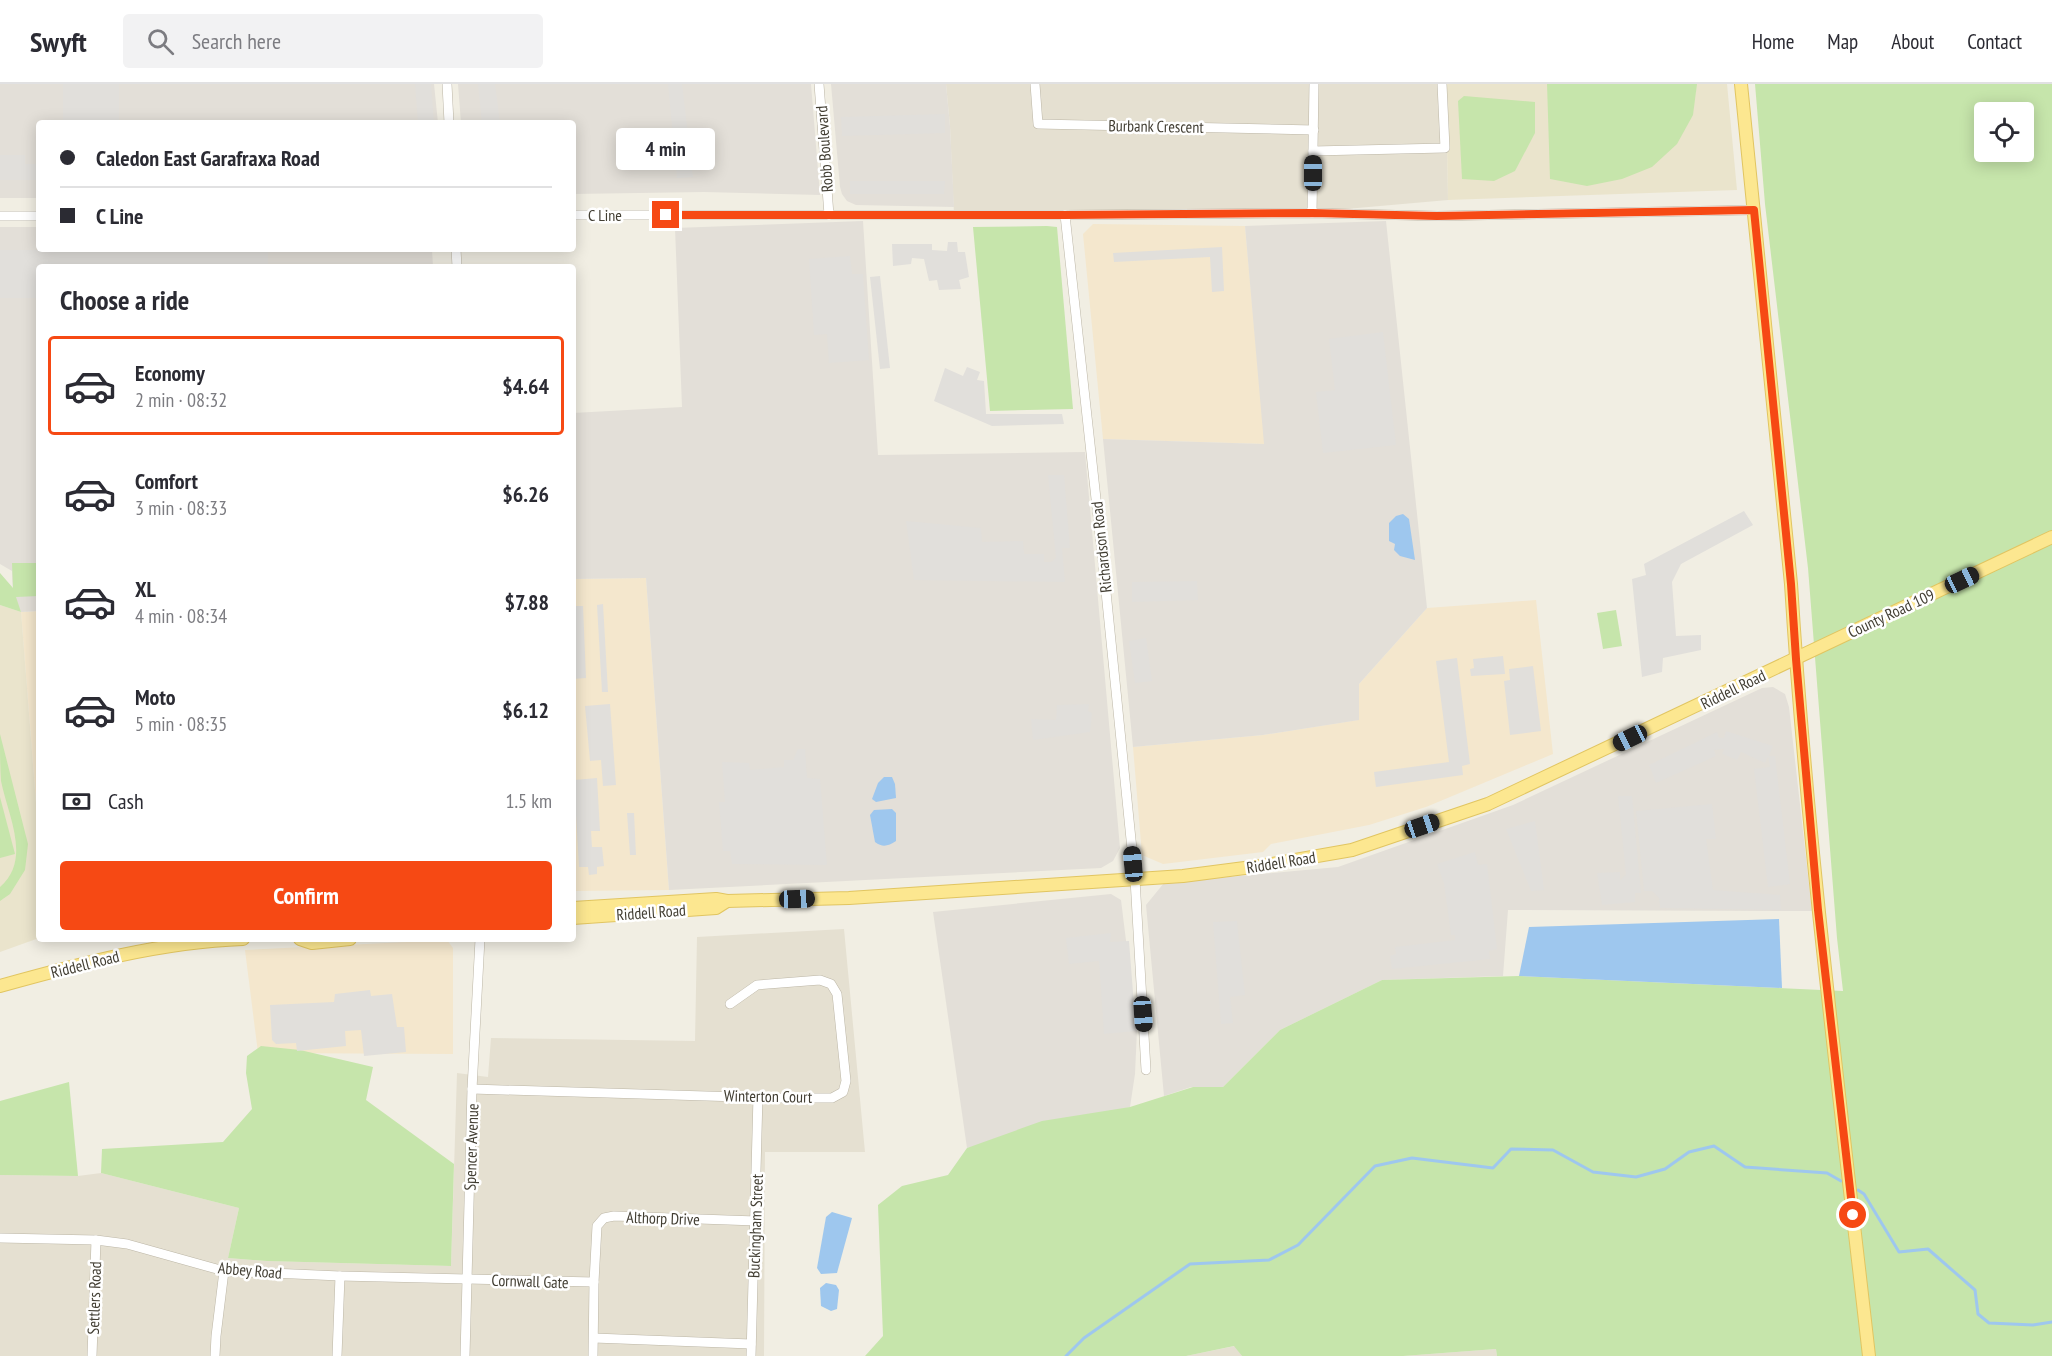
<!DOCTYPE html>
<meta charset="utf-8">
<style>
:root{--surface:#fff;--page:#f2f2f3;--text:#2b2b33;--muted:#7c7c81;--line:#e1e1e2;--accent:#f64914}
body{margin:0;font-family:"PT Sans Narrow",sans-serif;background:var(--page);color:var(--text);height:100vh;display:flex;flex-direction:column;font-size:22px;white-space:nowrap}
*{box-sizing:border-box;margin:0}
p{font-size:20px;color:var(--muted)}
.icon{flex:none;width:33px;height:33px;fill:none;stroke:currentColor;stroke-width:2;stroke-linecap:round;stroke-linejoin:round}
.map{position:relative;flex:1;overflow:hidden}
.drawer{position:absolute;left:36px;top:180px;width:540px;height:678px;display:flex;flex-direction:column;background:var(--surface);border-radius:6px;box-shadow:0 3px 15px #0003}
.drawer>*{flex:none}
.hud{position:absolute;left:36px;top:36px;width:540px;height:132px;border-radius:6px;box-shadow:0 3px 15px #0003;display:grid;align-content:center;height:132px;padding:0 24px;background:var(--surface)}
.buttons{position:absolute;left:1974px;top:18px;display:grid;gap:12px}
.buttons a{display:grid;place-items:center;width:60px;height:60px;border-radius:6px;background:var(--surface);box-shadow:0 3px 15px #0003;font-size:30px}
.end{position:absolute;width:27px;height:27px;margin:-14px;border:8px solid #f64914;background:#fff;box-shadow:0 0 0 3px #fff}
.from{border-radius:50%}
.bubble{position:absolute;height:42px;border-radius:6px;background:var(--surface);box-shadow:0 3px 15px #0003;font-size:20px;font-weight:600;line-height:42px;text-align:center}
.car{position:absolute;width:18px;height:36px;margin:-18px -9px;border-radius:8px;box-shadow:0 0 4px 2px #0007;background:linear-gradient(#222 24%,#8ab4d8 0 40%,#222 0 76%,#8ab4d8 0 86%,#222 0)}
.hud b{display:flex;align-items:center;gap:21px;height:57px;font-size:22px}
.hud b+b{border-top:2px solid var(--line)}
.hud i{width:15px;height:15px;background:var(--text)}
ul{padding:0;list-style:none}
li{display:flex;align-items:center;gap:18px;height:99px;margin:0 12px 9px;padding:0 12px;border:3px solid transparent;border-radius:6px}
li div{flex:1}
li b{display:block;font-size:22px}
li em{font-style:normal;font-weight:600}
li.current{border-color:var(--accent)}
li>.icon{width:54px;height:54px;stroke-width:1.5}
h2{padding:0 24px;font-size:27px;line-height:72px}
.pay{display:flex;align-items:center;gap:15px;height:66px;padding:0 24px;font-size:22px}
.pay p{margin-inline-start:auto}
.cta{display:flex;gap:12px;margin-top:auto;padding:12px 24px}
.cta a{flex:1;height:69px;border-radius:6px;background:var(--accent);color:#fff;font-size:24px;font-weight:600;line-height:69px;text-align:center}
header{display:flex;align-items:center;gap:36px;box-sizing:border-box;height:84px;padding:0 30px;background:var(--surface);border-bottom:2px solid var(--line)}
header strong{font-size:28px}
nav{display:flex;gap:33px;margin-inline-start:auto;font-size:21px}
.search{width:420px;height:54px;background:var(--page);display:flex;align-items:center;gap:15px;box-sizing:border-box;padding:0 21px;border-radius:6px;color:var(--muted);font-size:22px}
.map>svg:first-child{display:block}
</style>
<header>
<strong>Swyft</strong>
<div class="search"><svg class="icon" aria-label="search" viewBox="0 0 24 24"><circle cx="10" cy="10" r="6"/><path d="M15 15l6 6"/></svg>Search here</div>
<nav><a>Home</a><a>Map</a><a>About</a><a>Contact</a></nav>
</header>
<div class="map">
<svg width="2052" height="1272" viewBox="0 0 2052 1272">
<rect width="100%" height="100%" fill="#f1eee3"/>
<!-- residential -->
<g fill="#e5e0d1">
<polygon points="946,0 1446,0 1448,116 1312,128 954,131 950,42"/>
<polygon points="844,845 865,1068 765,1068 764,1272 0,1272 0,1091 78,1092 101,1089 239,1124 228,1174 267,1177 451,1182 457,989 488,993 491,954 695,957 697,853"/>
<polygon points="1235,1262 1242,1272 1186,1272"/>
<polygon points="1496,1265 1497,1272 1403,1272"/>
</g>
<!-- commercial -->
<g fill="#f4e7cd">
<polygon points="1093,140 1245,142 1265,360 1103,355 1083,150"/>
<polygon points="646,494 669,806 573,807 573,495"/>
<polygon points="1536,516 1553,670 1426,723 1369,741 1271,760 1263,768 1163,780 1142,771 1133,663 1263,651 1358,636 1359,600 1427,524"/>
<polygon points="39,527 39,757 21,528"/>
<polygon points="447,856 453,864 453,970 258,969 245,866"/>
</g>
<!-- industrial -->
<g fill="#e3dfd8">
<polygon points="0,0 434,0 438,39 39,39 39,114 0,114"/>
<polygon points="458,0 811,0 820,111 704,108 573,110 573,39 461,39"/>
<polygon points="831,0 946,0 950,42 954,123 856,121 847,117 842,110 840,103"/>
<polygon points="863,137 878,371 1085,368 1120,764 1113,777 1101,784 669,806 646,494 573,495 573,329 682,323 675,144"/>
<polygon points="1386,137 1427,524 1359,600 1359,636 1263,651 1133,663 1103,355 1264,360 1245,142"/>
<polygon points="0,143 39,143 39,165 432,165 433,183 39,183 39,527 21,528 13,512 12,487 0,480"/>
<polygon points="1773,603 1785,610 1789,623 1812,827 1508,826 1503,892 1382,896 1280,946 1223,1003 1191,1003 1164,1012 1146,821 1164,799 1338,783 1513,721 1762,604"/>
<polygon points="1111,810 1121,816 1137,946 1135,990 1130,1023 967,1064 933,828"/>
</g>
<!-- education -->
<g fill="#eae4cc">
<polygon points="1446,0 1727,0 1737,106 1448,116"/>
<polygon points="0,521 21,528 39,757 39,854 0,868"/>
</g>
<!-- green -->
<g fill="#c6e5ab" fill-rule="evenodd">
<polygon points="1547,0 1697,0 1693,31 1677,60 1652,83 1622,95 1587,102 1550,95"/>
<path d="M1755,0H2052V1272H1497L1496,1265L1403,1272H1242L1234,1262L1186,1272H865L883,1252L878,1121L902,1102L948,1091L967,1064L1042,1037L1130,1023L1193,1003H1223L1280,946L1382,896L1519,892L1843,907L1837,854L1808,484L1765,120ZM1984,28H2024V68H1984Z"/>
<polygon points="1464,12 1535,18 1535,49 1515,87 1494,97 1462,95 1458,17"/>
<polygon points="1047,142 1057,143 1073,325 990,327 973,143"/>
<polygon points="12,479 39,479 39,512 16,513 21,528 0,521 0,489 13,504"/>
<polygon points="1616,526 1622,562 1603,565 1597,529"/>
<path d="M0,650L28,760L25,786L10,810L0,817V803C32,775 8,732 1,697C0,682 0,665 0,650Z"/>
<polygon points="0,713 15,770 0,774"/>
<polygon points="261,962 300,966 373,983 366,1016 454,1080 451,1182 267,1177 228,1174 239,1124 101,1089 102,1065 223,1058 252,1025 246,989 247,972"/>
<polygon points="69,998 78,1092 0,1091 0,1017"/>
</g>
<!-- parking -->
<g fill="#e1dfdb">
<rect x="63" y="0" width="56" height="39"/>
<polygon points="415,0 431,0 434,39 418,39"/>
<polygon points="478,0 495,0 500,39 482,39"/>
<polygon points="668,0 682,0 693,93 677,94"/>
<polygon points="945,30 945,49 842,52 841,33"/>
<polygon points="0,71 25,71 25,80 39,80 39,96 0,96"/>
<polygon points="850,97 945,97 944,110 850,110"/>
<polygon points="948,158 957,158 958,168 965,168 969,193 959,196 961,205 939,206 937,196 929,197 924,175 912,174 911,180 893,182 892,160 932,160 932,166 947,167"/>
<polygon points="1222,163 1224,207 1212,208 1210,173 1114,178 1113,169"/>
<polygon points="0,166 268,166 268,183 39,183 39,214 0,214"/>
<polygon points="850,172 852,190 863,190 869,276 829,279 827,250 814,251 809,175"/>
<polygon points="880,192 890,284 880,285 870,193"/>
<polygon points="1383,248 1396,361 1323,369 1316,308 1335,306 1329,255"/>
<polygon points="967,283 980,288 977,296 984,297 986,330 1062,330 1064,340 992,342 934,317 945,284 963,292"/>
<polygon points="1048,391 1064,391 1070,464 1062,464 1065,498 914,496 906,437 981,444 982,458 1023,457 1024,470 1044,470 1044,478 1051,478 1056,474"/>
<polygon points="1744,427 1753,441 1681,480 1672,498 1676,552 1701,551 1701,566 1663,574 1662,588 1642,593 1632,495 1646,491 1644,480"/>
<polygon points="1197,497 1198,516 1132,518 1132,498"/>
<polygon points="603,520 608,608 602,608 597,521"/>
<polygon points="573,522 583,522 586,594 573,595"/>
<polygon points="1146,554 1152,597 1135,599 1129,557"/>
<polygon points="1503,572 1505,590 1471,592 1470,585 1474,584 1473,575"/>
<polygon points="1457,574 1470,680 1462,682 1463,691 1376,703 1374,688 1449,678 1436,577"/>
<polygon points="1533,582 1541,647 1510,651 1504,597 1510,596 1509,585"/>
<polygon points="610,620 616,701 603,702 601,676 590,677 585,622"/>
<polygon points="1089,620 1088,627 1092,629 1090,648 1033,656 1031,635 1056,636 1057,621"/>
<polygon points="1726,647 1773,662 1769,672 1775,672 1790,800 1768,803 1754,685 1770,683 1768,673 1765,679 1741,668 1737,676 1722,670 1724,665 1714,666 1716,672 1656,699 1649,681 1717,648 1719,654 1724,654"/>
<polygon points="798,665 805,665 807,694 820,695 827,781 732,780 730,767 723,767 719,718 725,718 722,678 749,679 750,686 784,683 784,676 793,676"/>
<polygon points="597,694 600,747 591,747 592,763 602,763 604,782 597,783 597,790 589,791 588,783 579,783 574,696"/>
<polygon points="1618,712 1632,712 1641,809 1635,809 1635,818 1602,821 1597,789 1620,788 1620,796 1626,791"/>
<polygon points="1712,720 1716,755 1706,755 1713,806 1780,811 1781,826 1660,824 1659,814 1652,807 1644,807 1636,727"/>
<polygon points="627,729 634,729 636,771 630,771"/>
<polygon points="1535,737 1544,806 1531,807 1506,745"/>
<polygon points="1475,768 1478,781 1487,780 1497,865 1489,867 1490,875 1392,885 1390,872 1396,870 1395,863 1455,856 1455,851 1451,851 1444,799 1437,780"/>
<polygon points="1237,837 1245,911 1230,913 1233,939 1221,940 1213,838"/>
<polygon points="1111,849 1110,858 1129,857 1136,947 1104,950 1099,877 1069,880 1066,854"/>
<polygon points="370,906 371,912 392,910 397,943 404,943 406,968 364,972 361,946 345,947 346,962 297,967 296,959 276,960 272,956 270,921 334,918 335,910"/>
</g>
<!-- water -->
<g fill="#9ec7ee">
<polygon points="1403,430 1409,435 1415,476 1400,472 1394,466 1395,460 1389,457 1389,439 1396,432"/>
<polygon points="884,693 892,693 895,700 896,714 876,718 872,715 878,699"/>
<path d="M892,725L896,729V757C888,762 883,764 875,758L870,731L874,726Z"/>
<polygon points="1779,835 1782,904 1519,892 1529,843"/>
<polygon points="832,1128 852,1134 837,1189 821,1190 817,1184 826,1133"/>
<polygon points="826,1199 836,1201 839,1206 837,1225 831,1227 821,1222 820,1204"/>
</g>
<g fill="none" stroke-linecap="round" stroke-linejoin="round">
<!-- stream -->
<g stroke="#9ec7ee" stroke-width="3">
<polyline points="1858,1106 1864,1110 1899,1168 1928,1165 1975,1206 1978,1230 1989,1239 2033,1241 2052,1238"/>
<polyline points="1066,1272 1084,1254 1190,1180 1269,1176 1298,1161 1375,1082 1412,1074 1493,1084 1511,1065 1553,1066 1593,1088 1636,1093 1665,1085 1689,1068 1714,1062 1745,1083 1827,1089 1841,1097"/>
</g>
<defs>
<g id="minor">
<polyline points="447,0 449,39"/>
<polyline points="819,0 829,131"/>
<polyline points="1035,0 1038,40 1314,46"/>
<polyline points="1313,67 1445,64 1442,0"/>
<polyline points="1312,129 1314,0"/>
<polyline points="573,131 1065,131 1312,129 1438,132 1754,126"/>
<polyline points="1065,131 1104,488 1135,795 1146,986"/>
<polyline points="0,132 39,132"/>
<polyline points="456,165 457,183"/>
<polyline points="472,1005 771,1014 832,1014 843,1008 846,997 837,910 831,900 820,896 757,901 730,920"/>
<polyline points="0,1154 96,1156 127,1160 224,1187 340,1192 594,1198"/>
<polyline points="594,1254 751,1260"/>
<polyline points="92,1272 96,1156"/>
<polyline points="215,1272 216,1252 224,1187"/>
<polyline points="337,1272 340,1192"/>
<polyline points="465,1272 472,1005 480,855"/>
<polyline points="593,1272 594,1198 597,1142 604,1134 614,1132 756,1137"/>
<polyline points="751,1272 758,1012"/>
</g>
<g id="major">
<path d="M1741,0L1791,500C1807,758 1840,1015 1869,1272"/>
<polyline points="573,824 716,815 727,817 849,814 1183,792 1260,782 1352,766 1488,720 2052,453"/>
<polyline points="573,834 716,824 727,817"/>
<polyline points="300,855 312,859 350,855"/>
<path d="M0,902C79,880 160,858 243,855"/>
</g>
</defs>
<!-- minor casing -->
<use href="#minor" stroke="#bcb6a6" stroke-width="10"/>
<!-- major casing -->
<use href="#major" stroke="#e1c561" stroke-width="14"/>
<!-- minor -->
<use href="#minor" stroke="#fff" stroke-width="9"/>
<!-- major -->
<use href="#major" stroke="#fce790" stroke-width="12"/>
</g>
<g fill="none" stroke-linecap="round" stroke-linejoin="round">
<!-- route -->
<polyline stroke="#f64914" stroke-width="8" points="666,131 1065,131 1312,129 1437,132 1754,126 1791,500 1796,575 1818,826 1853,1131"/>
</g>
<g text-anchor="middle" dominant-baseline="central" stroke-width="5" stroke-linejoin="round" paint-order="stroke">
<!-- street labels -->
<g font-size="16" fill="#423e33" stroke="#fff">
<text transform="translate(1156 42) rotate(1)">Burbank Crescent</text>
<text transform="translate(824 65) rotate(-94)">Robb Boulevard</text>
<text x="605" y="131">C Line</text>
<text transform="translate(1101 463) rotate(-96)">Richardson Road</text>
<text transform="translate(1891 529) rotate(-25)">County Road 109</text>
<text transform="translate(1733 605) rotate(-26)">Riddell Road</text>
<text transform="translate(1281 778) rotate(-9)">Riddell Road</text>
<text transform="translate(651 828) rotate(-4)">Riddell Road</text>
<text transform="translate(85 880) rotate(-14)">Riddell Road</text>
<text transform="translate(768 1012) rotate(1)">Winterton Court</text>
<text transform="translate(471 1063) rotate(-88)">Spencer Avenue</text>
<text transform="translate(663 1134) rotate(2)">Althorp Drive</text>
<text transform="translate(755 1142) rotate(-88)">Buckingham Street</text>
<text transform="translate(250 1186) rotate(5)">Abbey Road</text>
<text transform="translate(530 1197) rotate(2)">Cornwall Gate</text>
<text transform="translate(94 1214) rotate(-88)">Settlers Road</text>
</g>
</g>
</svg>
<div class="buttons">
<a><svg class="icon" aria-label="locate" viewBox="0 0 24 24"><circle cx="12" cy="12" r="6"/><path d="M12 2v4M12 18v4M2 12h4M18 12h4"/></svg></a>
</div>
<i class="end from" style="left:1853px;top:1131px"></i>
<i class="end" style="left:666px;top:131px"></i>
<div class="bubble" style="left:616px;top:44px;width:99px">4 min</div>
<i class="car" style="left:1313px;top:89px;rotate:0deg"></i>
<i class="car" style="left:1962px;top:496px;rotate:65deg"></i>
<i class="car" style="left:1630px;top:654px;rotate:244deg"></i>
<i class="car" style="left:1422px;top:742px;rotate:71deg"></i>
<i class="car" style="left:1133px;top:780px;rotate:355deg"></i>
<i class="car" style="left:797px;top:815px;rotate:88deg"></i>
<i class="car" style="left:1143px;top:930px;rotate:176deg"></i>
<div class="hud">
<b><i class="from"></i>Caledon East Garafraxa Road</b>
<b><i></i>C Line</b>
</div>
<section class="drawer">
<h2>Choose a ride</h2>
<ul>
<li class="current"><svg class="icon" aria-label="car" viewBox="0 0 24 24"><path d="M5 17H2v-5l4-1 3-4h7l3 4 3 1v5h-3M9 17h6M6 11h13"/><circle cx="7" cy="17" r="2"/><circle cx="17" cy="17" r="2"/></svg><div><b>Economy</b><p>2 min · 08:32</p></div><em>$4.64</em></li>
<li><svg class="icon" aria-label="car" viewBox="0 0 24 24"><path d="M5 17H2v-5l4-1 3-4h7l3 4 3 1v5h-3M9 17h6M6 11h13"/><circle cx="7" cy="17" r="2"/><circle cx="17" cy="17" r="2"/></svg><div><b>Comfort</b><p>3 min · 08:33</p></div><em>$6.26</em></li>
<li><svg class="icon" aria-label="car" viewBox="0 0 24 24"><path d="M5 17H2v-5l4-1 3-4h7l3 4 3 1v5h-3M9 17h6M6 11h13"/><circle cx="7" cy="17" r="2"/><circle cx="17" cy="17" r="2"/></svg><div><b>XL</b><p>4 min · 08:34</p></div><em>$7.88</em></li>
<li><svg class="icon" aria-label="car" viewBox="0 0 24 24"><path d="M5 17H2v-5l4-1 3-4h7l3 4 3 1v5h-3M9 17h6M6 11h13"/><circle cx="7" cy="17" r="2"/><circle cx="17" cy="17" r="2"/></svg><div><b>Moto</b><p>5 min · 08:35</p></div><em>$6.12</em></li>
</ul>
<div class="pay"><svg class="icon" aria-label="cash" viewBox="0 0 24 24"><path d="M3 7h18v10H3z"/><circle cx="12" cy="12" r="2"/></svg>Cash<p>1.5 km</p></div>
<div class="cta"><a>Confirm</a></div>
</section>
</div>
